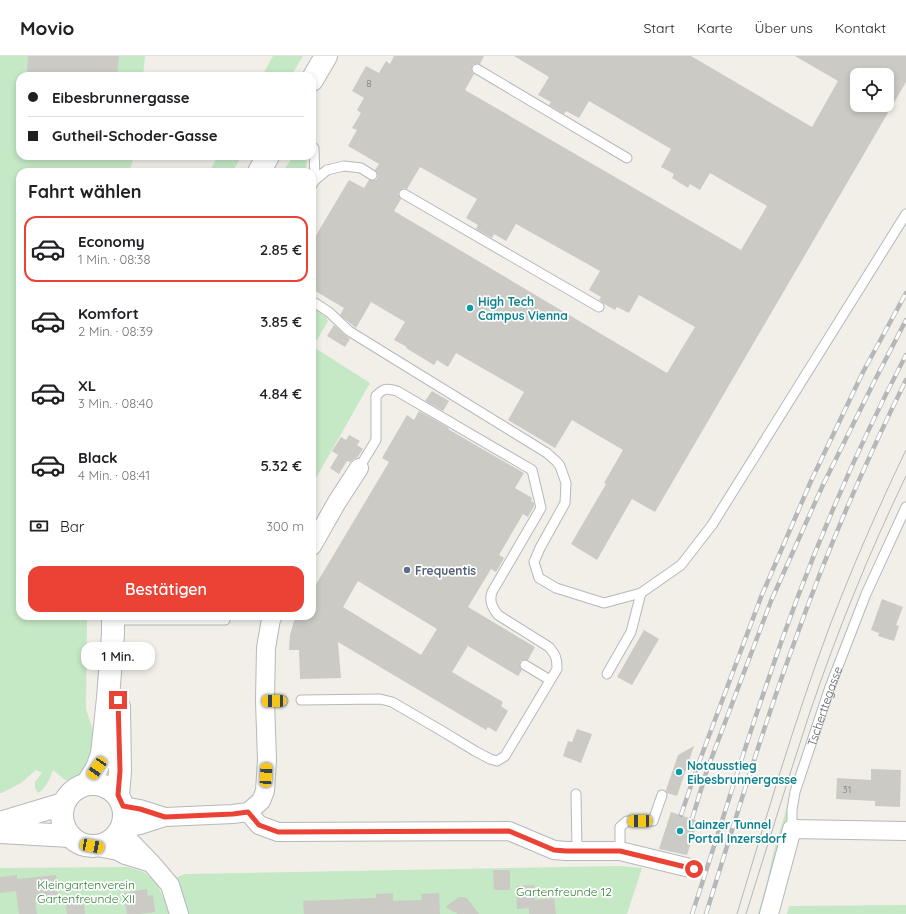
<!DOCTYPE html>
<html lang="de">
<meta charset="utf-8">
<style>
:root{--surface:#fff;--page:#f2f2f2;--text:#202124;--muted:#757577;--line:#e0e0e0;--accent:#ea4335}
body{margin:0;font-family:Quicksand,sans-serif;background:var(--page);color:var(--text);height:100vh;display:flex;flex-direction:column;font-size:15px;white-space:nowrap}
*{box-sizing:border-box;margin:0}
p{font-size:13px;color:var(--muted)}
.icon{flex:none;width:22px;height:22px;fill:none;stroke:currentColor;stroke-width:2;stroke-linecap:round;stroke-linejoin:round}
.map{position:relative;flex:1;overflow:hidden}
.side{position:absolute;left:16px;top:112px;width:300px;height:452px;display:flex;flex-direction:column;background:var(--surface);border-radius:12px;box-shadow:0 2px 6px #0003}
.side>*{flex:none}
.hud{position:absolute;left:16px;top:16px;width:300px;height:88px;border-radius:12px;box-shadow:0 2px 6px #0003;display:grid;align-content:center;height:88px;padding:0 12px;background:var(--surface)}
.buttons{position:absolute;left:850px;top:12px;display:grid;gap:8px}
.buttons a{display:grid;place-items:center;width:44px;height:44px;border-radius:8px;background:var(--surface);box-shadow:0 2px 6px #0003;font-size:20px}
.end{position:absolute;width:18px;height:18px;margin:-9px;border:5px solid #ea4335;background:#fff;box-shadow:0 0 0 2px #fff}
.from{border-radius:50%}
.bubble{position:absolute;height:28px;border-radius:12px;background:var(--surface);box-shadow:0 2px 6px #0003;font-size:13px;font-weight:600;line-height:28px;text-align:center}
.car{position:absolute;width:12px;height:24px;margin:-12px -6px;border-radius:5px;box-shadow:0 0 3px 1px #0007;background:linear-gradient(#f5c518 24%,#345 0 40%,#f5c518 0 76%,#345 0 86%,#f5c518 0)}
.hud b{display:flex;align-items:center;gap:14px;height:38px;font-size:15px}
.hud b+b{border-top:1px solid var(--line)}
.hud i{width:10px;height:10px;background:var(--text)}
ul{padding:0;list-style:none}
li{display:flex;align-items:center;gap:12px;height:66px;margin:0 8px 6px;padding:0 4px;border:2px solid transparent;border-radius:12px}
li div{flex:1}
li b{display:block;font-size:15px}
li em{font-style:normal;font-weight:600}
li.on{border-color:var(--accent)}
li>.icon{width:36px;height:36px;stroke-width:1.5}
h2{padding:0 12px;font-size:18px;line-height:48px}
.pay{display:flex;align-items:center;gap:10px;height:44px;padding:0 12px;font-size:15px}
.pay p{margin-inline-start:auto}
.cta{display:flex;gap:8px;margin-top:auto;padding:8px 12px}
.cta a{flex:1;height:46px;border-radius:12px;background:var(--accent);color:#fff;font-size:16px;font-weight:600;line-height:46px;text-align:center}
header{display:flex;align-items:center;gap:24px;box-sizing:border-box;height:56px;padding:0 20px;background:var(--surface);border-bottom:1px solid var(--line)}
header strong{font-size:19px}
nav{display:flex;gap:22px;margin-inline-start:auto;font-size:14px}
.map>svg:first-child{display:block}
</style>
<header>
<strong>Movio</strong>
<nav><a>Start</a><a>Karte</a><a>Über uns</a><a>Kontakt</a></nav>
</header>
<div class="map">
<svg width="906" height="858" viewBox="0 0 906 858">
<rect width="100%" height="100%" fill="#f1efe8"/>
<!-- green -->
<g fill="#c5e8c5">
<path d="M0,0H145L143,20H20V100H134L129,116H20V560H87L86,653L98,690L84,717L70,725L65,724L53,714C49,724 47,731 38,737L35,732V726L42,717L36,714L21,727L2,737H0Z"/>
<polygon points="273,0 303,0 291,20 262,20"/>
<polygon points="218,100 242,100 232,116 209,116"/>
<polygon points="293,100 307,100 306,116 283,116"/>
<polygon points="312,251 326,261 328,265 317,284 312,281"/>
<polygon points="312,290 370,327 312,429"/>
<polygon points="796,721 785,772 760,858 758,858 767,826 773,798"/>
<polygon points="619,810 642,812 627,858 187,858 174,822 185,818"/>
<polygon points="128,811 144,816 157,828 171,858 0,858 0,812"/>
<polygon points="906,849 906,858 787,858 789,850"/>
</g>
<!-- building -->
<g fill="#cccac5" fill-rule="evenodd">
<polygon points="28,0 119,0 117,20 27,20"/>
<path d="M394,0H484L480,8H474L472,10V16L474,18L465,34L741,194L767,150L710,117L700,134L690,128L688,132L672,122L674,118L661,111L671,93L589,45L579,62L566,55L564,58L549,49L551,46L538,39L549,21L514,0H691L812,71L838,25L795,0H906V26L655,456L632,443L597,504L571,488L606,428L604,427L623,394L572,364L555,392L508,364L524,336L456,297L448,311L437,304L434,309L406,292L407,291L394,284L405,266L371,246L356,272L340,259L344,252L312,233V186L349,124L364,132L369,124H374L377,123L378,120L377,117L375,114L379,108L348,90L357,74L352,72L361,57L357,54L364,42L352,35L366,10L379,17L386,5L390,8ZM857,19H887V49H857ZM420,111L477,143L466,162L478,169L476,173L492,182L494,178L506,185L516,168L600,215L589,234L601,241L599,244L604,248L615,254L617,251L629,257L639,239L695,271L667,317L394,155L401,143L398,138L399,135L404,132L407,133Z"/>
<polygon points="334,269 345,279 350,283 345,291 327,280"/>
<polygon points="432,335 449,345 443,355 425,345"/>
<path d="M419,355L449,372L448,373L524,417L515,432L532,442L531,445L534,447V450L528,461L523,458L499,499L504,502L496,516L491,513L468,551L535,591L528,604H522L520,606V612L522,614L518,620L468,590L452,616L503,646L501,650L508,655L496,676L488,671L486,674L338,586L341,622L300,623L299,594H289L290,579L294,565L297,560H312V535L389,406L382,402L407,359L414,364ZM358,525L437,573L421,599L343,551Z"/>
<polygon points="349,379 360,385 357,389 363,393 357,402 354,403 350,406 347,405 339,418 330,412 338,399 332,395 341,381 346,384"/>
<polygon points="882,543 903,551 896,569 899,570 894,585 878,580 879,577 871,574"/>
<polygon points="644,574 659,583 632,629 617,621"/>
<polygon points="577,673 592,678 581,707 563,700 568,685 572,686"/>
<polygon points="694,690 677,740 667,737 666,734 678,699"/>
<polygon points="871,713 901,714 900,751 875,750 875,745 836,743 837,722 871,724"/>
<polygon points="671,756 698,765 687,799 659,793"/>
<polygon points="493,814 510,814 510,834 494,834"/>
<polygon points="17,819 17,823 56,819 58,841 35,843 37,858 19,858 16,835 0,837 0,821"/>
<polygon points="534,829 535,844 554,842 556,858 529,858 529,852 517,853 516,830"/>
<polygon points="147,833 148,840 153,839 155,856 139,858 127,858 124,837"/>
<polygon points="393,837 393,845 422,844 421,838 439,837 440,858 304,858 303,845 376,842 376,838"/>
<polygon points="459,841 464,841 468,843 479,858 458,858 445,851"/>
<polygon points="83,842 85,858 67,858 65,845"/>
</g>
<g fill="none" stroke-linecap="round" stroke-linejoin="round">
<defs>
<g id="service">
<polyline points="477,13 627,102"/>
<polyline points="314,92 315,124"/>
<polyline points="312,129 315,124 327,114 344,110 361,112 372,119"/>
<polyline points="404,138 599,251"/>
<polyline points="312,245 329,256 349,275 547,397 557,406 560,410 566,427 565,447 540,492 534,506 539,522 556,532 604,547 641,537 681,509 712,469 906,158"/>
<polyline points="113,564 225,564"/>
<polyline points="525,609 550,624"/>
<polyline points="607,618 631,576 641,537"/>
<path d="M301,644L380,643L392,646L442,675L475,695L490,703L497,705L505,700L557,613C557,603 556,599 549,591L498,559C492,551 489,545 492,536L541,452L532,414L397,335C386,332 384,332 376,340V384L359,412"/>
<polyline points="265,645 283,645"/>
<polyline points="576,738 577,795"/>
<path id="s1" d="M792,773V754L795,736L830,631L866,538L906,451"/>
<polyline points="620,795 620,771 627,765 653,765 662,739"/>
</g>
<g id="minor">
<polyline points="312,490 337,446 359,412"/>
<polyline points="123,750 140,753 165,761"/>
<polyline points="248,756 259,769 278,776 509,775 554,794 566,795 620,795 694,813"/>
<polyline points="121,773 140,769 165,761 233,758 248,756 261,745 265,735 267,704 265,645 266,592 271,563 273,560"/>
<polyline points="119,776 127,782 152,808 170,829 179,858"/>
<polyline points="92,790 118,795 125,799 148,806"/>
<polyline points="769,858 792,773 906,775"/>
</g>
<g id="tertiary">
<polyline points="312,24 326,0"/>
<polyline points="259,116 268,100"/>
<circle cx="93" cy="759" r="31"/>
<polyline points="87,728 97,712 102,698 108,642 113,578 113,560"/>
<polyline points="118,739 120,715 119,651"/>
<polyline points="0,767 63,748"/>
<polyline points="0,776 70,780"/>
</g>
</defs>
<!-- service casing -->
<use href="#service" stroke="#b5b8bc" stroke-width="11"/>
<!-- minor casing -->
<use href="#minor" stroke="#b5b8bc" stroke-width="20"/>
<!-- tertiary casing -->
<use href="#tertiary" stroke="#b5b8bc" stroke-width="24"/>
<!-- service -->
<use href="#service" stroke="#fff" stroke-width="9"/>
<!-- minor -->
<use href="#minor" stroke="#fff" stroke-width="18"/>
<!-- tertiary -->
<use href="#tertiary" stroke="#fff" stroke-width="22"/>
<!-- tram -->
<g stroke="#b6b7b8" stroke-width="1">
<path d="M737,858C766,762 794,666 829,572C852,512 878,452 906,394"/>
<path d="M746,858C767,791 788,723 810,656C837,576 869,497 906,420"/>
</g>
<defs>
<g id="rail">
<polyline points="681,759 698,709 761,541 811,425 863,316 906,237"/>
<polyline points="692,763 707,714 771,545 822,431 875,324 906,264"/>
<path d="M692,858C717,783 739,708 765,633C803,519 850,406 906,299"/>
<path d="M706,858C735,765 763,671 797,579C828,492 865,407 906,324"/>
</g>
</defs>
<!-- rail casing -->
<use href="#rail" stroke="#b6b7b8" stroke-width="4.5"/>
<!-- rail -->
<use href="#rail" stroke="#fff" stroke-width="3" stroke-dasharray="9" stroke-linecap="butt"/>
</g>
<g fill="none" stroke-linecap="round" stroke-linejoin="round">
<!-- route -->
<polyline stroke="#ea4335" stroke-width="5" points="118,644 120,715 118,739 123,750 140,753 165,761 233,758 248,756 259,769 278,776 509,775 554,794 566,795 620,795 694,813"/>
</g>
<!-- markers -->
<g fill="#0f9aa8" stroke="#fff" stroke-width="1.5">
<circle cx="470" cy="252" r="4"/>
<circle cx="679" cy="716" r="4"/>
<circle cx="680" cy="775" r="4"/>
</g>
<circle fill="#5c6f8a" stroke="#fff" stroke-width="1.5" cx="407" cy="514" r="4"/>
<g text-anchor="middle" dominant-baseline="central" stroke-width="3.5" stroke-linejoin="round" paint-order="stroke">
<!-- number labels -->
<g font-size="10" fill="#7a7d7f">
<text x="369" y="27">8</text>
<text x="847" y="733">31</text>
</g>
<!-- culture labels -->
<g font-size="12" font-weight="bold" fill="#0d838f" stroke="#fff" text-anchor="start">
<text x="478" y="245">High Tech<tspan x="478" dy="14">Campus Vienna</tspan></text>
<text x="687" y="709">Notausstieg<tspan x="687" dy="14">Eibesbrunnergasse</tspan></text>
<text x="688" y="768">Lainzer Tunnel<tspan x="688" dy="14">Portal Inzersdorf</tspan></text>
</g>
<!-- service labels -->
<g font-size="12" font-weight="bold" fill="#4e5e75" stroke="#fff" text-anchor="start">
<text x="415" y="514">Frequentis</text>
</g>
<!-- street labels -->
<g font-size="12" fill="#5f6368" stroke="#fff">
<text stroke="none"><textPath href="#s1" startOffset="128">Tscherttegasse</textPath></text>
</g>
<!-- park labels -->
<g font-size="12" fill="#348238" stroke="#fff">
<text x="86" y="828">Kleingartenverein<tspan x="86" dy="14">Gartenfreunde XII</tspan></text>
<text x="564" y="835">Gartenfreunde 12</text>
</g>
</g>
</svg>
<div class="buttons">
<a><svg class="icon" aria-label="locate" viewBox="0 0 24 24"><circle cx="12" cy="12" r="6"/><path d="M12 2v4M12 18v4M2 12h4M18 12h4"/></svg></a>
</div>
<i class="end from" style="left:694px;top:813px"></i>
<i class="end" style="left:118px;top:644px"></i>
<div class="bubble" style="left:81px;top:586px;width:74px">1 Min.</div>
<i class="car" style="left:274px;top:645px;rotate:269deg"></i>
<i class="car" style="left:97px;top:712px;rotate:214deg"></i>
<i class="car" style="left:266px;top:719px;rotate:3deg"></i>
<i class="car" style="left:640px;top:765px;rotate:270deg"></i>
<i class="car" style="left:92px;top:790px;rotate:101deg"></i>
<div class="hud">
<b><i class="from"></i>Eibesbrunnergasse</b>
<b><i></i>Gutheil-Schoder-Gasse</b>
</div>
<section class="side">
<h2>Fahrt wählen</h2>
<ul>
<li class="on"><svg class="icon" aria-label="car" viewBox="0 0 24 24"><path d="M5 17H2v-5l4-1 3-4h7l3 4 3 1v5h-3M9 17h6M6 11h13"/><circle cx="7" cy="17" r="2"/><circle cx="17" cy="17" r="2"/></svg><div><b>Economy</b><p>1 Min. · 08:38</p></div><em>2.85 €</em></li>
<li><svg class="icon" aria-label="car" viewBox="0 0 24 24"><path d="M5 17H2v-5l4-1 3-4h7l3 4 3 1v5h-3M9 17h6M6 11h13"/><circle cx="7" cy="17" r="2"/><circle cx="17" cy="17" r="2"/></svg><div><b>Komfort</b><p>2 Min. · 08:39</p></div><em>3.85 €</em></li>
<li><svg class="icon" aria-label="car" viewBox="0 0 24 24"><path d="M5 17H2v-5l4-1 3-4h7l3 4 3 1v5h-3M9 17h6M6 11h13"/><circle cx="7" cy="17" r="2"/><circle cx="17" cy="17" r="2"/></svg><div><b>XL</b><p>3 Min. · 08:40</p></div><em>4.84 €</em></li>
<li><svg class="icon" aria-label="car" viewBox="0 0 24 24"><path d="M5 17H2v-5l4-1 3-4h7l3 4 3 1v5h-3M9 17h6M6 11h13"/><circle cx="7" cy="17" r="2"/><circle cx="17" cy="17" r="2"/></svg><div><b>Black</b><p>4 Min. · 08:41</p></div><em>5.32 €</em></li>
</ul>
<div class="pay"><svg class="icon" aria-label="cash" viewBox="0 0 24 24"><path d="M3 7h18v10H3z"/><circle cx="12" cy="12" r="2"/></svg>Bar<p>300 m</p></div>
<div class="cta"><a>Bestätigen</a></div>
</section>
</div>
